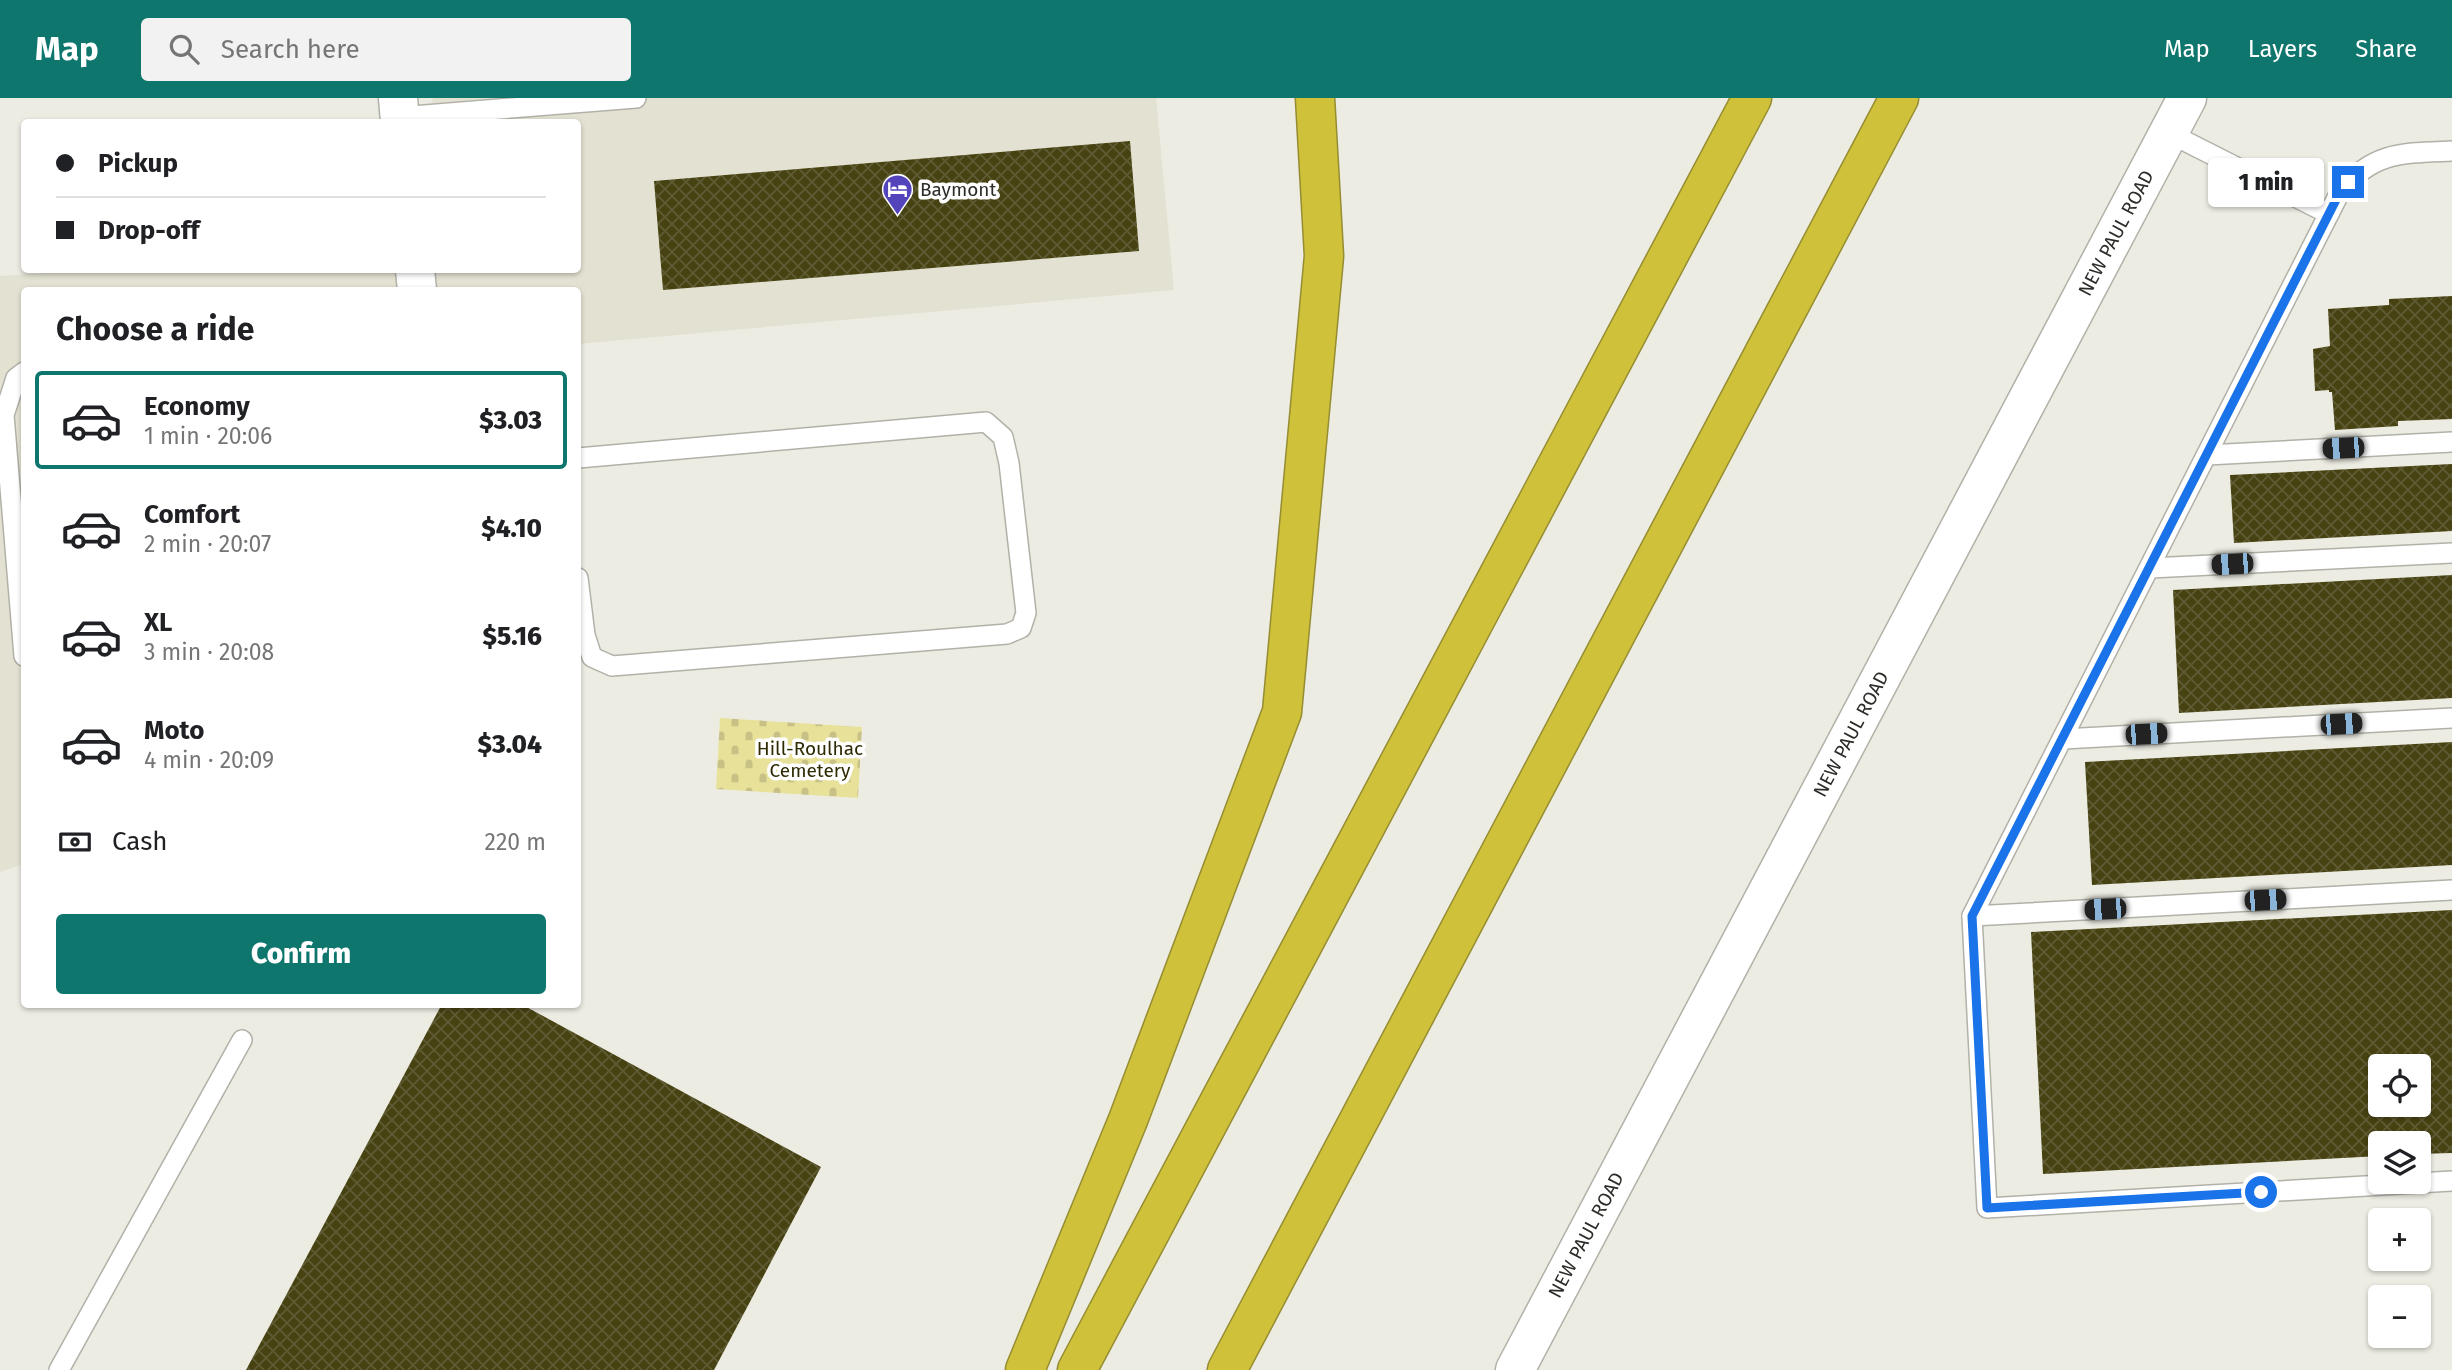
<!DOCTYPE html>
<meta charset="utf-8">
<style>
:root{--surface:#fff;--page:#f2f2f2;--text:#202124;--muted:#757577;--line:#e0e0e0;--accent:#0f766e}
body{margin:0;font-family:"Fira Sans",sans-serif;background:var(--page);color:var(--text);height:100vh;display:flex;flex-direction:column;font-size:26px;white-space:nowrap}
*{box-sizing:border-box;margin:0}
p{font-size:23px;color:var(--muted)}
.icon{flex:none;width:38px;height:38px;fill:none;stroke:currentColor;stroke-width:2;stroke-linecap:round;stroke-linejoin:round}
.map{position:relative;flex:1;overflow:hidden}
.details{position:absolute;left:21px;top:189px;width:560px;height:721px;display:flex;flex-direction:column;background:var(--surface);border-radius:7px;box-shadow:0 2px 5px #0004}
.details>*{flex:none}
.banner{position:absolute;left:21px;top:21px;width:560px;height:154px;border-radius:7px;box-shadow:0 2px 5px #0004;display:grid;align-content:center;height:154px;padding:0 35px;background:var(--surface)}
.tools{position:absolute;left:2368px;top:956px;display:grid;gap:14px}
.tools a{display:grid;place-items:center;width:63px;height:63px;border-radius:7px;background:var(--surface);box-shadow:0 2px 5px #0004;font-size:35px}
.end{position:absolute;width:32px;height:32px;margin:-16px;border:9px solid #1a73e8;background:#fff;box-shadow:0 0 0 4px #fff}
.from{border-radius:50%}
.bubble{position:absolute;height:49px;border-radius:7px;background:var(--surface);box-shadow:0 2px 5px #0004;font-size:23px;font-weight:800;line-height:49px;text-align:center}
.car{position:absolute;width:21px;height:42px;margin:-21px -10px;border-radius:9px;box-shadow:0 0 5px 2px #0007;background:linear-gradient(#222 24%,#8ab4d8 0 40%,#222 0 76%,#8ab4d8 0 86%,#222 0)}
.banner b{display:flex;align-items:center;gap:24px;height:66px;font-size:26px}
.banner b+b{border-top:2px solid var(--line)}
.banner i{width:18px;height:18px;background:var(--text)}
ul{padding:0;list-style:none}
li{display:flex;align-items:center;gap:21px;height:98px;margin:0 14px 10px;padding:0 21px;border:4px solid transparent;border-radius:7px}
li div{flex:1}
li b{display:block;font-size:26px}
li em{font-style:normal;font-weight:800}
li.selected{border-color:var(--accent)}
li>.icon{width:63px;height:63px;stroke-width:1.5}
h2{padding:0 35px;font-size:32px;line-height:84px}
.pay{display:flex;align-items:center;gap:18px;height:77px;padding:0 35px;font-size:26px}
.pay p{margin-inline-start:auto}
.action{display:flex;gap:14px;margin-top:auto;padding:14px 35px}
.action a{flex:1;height:80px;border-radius:7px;background:var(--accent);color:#fff;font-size:28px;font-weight:800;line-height:80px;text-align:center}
header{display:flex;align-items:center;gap:42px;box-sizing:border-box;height:98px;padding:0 35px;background:var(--accent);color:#fff}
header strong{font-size:33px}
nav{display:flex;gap:38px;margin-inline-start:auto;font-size:24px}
.search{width:490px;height:63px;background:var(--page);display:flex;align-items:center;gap:18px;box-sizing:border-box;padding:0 24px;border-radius:7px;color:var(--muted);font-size:26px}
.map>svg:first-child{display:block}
</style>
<header>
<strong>Map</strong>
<div class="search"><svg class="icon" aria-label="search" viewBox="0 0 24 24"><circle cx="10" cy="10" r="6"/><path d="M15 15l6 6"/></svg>Search here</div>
<nav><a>Map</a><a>Layers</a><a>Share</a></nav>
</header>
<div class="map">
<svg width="2452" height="1272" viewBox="0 0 2452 1272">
<defs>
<pattern id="cemetery-stones" width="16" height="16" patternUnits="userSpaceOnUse" patternTransform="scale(1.75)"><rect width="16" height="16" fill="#e8e19a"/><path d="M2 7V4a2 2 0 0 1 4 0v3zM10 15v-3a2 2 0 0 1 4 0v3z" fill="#c7c185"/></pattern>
<pattern id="building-cross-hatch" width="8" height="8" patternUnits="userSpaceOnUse" patternTransform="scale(1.75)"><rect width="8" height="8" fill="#474211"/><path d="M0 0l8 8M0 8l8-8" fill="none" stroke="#5f5b34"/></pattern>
</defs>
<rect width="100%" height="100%" fill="#ecece3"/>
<!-- built -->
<polygon fill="#e3e2d2" points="432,0 1156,0 1174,192 578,246 578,192 24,192 24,766 0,774 0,178 91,172 578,172 578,24 434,24"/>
<!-- cemetery -->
<polygon fill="url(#cemetery-stones)" points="720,620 862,629 858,700 716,691"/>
<!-- building -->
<g fill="url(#building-cross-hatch)" fill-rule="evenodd">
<polygon points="1130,43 1139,153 663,192 654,83"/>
<polygon points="2452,198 2452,321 2398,323 2398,328 2335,332 2332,294 2329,294 2329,292 2315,293 2313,251 2330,248 2328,211 2389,207 2389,201"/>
<polygon points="2452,366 2452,433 2234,445 2230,377"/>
<polygon points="2452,477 2452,600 2179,615 2173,492"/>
<polygon points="2452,644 2452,767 2092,787 2085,664"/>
<path d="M2452,812V1055L2418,1056V1045H2380V1058L2043,1076L2031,834ZM2380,968H2418V1006H2380Z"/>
<polygon points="442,906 521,906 821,1069 714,1272 246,1272"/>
</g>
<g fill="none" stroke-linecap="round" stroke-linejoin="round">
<defs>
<g id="service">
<polyline points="400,19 636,0"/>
<polyline points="2169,35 2329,116"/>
<path d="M2452,53C2404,55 2373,53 2340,94L1972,818L1987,1110L2452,1083"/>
<polyline points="24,274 16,280 4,317 24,558"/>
<polyline points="2207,357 2452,344"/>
<polyline points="578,360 986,324 1003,339 1009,365 1026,515 1021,530 1007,536 612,568 592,559 585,537 578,480"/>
<polyline points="2150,470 2452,455"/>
<polyline points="2063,641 2452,620"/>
<polyline points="1972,818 2452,792"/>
<polyline points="59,1272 242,942"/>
</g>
<g id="minor">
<polyline points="398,0 400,24"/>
<polyline points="415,172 417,192"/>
<polyline points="1515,1272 2187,0"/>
</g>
<g id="motorway">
<polyline points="1025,1272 1128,1022 1282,614 1324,158 1315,0"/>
<polyline points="1077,1272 1752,0"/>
<polyline points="1227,1272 1899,0"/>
</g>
</defs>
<!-- service casing -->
<use href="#service" stroke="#b2b1a8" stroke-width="22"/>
<!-- minor casing -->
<use href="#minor" stroke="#b2b1a8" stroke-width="41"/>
<!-- motorway casing -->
<use href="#motorway" stroke="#968d33" stroke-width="41"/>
<!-- service -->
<use href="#service" stroke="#fff" stroke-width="19"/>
<!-- minor -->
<use href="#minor" stroke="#fff" stroke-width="38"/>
<!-- motorway -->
<use href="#motorway" stroke="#cfc139" stroke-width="38"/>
</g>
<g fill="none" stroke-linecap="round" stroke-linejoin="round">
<!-- route -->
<polyline stroke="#1a73e8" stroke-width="9" points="2261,1094 1987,1110 1972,818 2340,94 2348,84"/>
</g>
<!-- icons -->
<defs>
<symbol id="hotel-pin" viewBox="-11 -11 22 30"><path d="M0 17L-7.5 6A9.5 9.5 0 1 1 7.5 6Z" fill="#5444bc" stroke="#fff"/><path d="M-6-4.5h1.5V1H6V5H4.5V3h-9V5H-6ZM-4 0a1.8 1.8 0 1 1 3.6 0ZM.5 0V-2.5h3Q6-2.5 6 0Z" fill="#fff"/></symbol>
</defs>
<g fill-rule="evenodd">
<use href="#hotel-pin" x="880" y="74" width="35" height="47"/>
</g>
<g text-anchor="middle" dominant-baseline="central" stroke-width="7" stroke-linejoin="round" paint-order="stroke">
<!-- poi labels -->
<g font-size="19" fill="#2c2c28" stroke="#fff" text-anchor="start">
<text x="920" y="91">Baymont</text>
</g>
<!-- street labels -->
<g font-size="19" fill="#2c2c28" stroke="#fff">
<text transform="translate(2116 135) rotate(-62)">NEW PAUL ROAD</text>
<text transform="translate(1851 636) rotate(-62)">NEW PAUL ROAD</text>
<text transform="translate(1586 1137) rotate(-62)">NEW PAUL ROAD</text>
</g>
<!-- park labels -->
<g font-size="19" fill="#2e2a02" stroke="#fff">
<text x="810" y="650">Hill-Roulhac<tspan x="810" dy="22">Cemetery</tspan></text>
</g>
</g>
</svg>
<div class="tools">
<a><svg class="icon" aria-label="locate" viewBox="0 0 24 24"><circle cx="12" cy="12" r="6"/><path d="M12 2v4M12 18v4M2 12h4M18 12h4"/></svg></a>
<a><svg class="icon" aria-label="layers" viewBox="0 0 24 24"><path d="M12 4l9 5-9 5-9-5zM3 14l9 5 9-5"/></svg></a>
<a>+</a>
<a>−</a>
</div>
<i class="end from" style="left:2261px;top:1094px"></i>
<i class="end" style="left:2348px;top:84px"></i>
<div class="bubble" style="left:2208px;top:60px;width:116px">1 min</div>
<i class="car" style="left:2343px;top:350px;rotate:267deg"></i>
<i class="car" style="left:2232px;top:466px;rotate:267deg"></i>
<i class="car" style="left:2341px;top:626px;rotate:87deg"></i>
<i class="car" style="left:2146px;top:636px;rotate:87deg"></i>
<i class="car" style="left:2265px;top:802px;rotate:87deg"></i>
<i class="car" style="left:2105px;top:811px;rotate:267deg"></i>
<div class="banner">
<b><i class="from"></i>Pickup</b>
<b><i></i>Drop-off</b>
</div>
<section class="details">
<h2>Choose a ride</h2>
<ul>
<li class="selected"><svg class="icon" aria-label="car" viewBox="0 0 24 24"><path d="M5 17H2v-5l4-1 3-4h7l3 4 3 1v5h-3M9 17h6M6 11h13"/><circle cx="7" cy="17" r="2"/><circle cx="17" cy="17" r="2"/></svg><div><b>Economy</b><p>1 min · 20:06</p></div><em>$3.03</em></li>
<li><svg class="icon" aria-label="car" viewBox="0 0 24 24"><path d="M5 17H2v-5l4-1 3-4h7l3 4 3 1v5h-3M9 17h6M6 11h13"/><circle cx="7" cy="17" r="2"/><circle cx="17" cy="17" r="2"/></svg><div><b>Comfort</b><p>2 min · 20:07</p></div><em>$4.10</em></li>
<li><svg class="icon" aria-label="car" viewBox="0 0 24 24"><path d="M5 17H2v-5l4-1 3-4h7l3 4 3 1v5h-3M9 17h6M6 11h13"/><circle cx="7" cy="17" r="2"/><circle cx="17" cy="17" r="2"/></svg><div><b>XL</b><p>3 min · 20:08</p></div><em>$5.16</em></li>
<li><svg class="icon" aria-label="car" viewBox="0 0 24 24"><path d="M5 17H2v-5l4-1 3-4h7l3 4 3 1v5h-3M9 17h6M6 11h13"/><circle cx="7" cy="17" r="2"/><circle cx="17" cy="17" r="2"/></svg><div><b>Moto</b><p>4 min · 20:09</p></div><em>$3.04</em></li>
</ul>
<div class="pay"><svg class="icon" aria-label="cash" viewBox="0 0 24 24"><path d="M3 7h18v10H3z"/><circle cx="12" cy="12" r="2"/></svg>Cash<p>220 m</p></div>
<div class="action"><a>Confirm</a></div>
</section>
</div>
